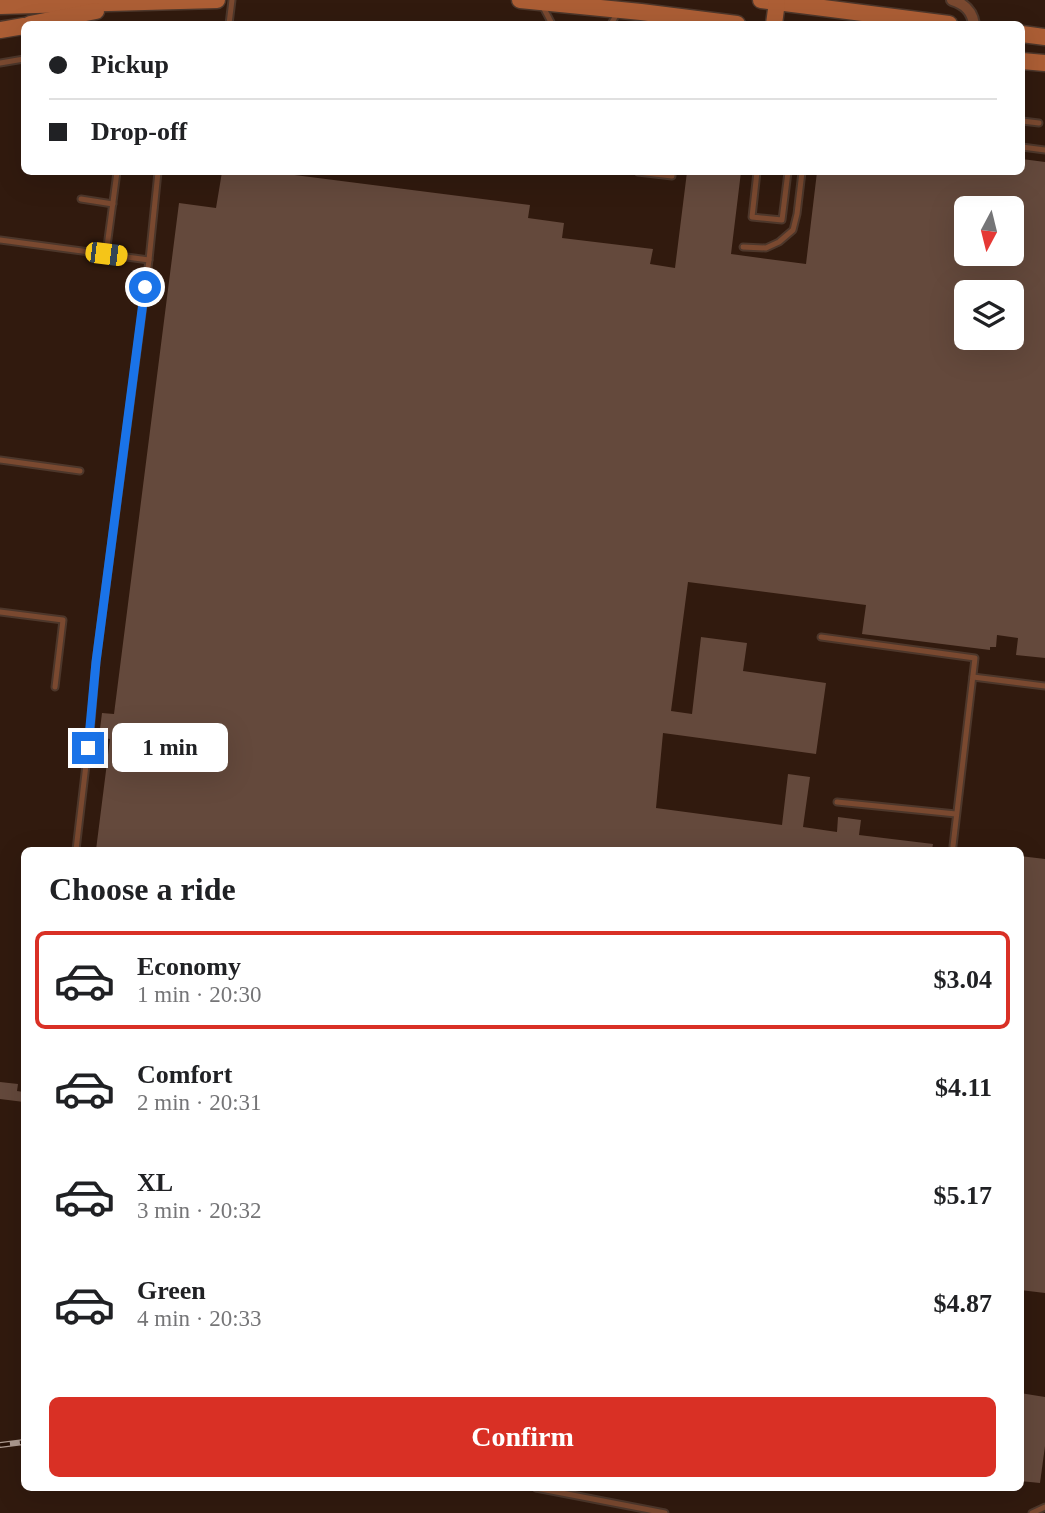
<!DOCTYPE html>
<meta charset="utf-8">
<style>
:root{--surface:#fff;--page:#f2f2f2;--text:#202124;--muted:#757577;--line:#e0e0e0;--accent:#d93025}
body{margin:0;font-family:Georgia,serif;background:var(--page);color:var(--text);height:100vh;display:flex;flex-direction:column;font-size:26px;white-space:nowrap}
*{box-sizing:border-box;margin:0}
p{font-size:23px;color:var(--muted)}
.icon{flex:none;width:38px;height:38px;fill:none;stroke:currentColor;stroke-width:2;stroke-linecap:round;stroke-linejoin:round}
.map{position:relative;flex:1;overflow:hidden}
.sheet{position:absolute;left:21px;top:847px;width:1003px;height:644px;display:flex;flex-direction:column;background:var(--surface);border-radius:10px;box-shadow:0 7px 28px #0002}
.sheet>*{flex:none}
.hud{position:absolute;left:21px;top:21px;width:1004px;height:154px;border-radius:10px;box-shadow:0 7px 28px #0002;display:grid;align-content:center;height:154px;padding:0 28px;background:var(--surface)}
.needle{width:46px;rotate:187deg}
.fabs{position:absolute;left:954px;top:196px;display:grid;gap:14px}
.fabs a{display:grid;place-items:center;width:70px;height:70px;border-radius:10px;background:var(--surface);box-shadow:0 7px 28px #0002;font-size:35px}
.end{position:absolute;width:32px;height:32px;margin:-16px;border:9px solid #1a73e8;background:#fff;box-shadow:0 0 0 4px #fff}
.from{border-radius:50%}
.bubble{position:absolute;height:49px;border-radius:10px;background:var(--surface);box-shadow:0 7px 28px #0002;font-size:23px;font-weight:700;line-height:49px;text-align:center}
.car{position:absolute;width:21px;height:42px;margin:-21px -10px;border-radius:9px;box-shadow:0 0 5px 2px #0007;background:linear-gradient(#f5c518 24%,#345 0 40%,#f5c518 0 76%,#345 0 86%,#f5c518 0)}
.hud b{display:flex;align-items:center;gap:24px;height:66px;font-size:26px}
.hud b+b{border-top:2px solid var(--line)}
.hud i{width:18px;height:18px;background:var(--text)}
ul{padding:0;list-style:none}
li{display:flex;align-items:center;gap:21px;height:98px;margin:0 14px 10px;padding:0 14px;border:4px solid transparent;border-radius:10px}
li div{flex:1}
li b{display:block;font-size:26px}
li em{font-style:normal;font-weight:700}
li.active{border-color:var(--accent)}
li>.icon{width:63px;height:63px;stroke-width:1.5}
h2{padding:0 28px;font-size:32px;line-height:84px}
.button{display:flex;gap:14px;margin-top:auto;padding:14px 28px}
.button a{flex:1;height:80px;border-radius:10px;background:var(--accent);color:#fff;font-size:28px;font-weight:700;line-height:80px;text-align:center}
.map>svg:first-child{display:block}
</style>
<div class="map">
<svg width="1045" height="1513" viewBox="0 0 1045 1513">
<rect width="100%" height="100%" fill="#311a0e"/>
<!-- building -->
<g fill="#64493c" fill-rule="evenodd">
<path d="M1022,159L1045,162V658L1016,655L1018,638L997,635L996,647H990V650L862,634L866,605L688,582L671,711L692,714L701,637L747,643L743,671L826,683L816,754L663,733L656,808L782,825L788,774L810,777L803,827L837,832L838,817L861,820L859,835L933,844L932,850H96L110,739L99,737L102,713L114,714L179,203L216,208L222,172H271L530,205L528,218L564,223L562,238L653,249L650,264L675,268L687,172H741L731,254L806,264L817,172H1022ZM966,208H1012V254H966ZM966,292H1012V338H966Z"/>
<polygon points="1020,856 1045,859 1045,1293 1020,1290"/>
<polygon points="0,1082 18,1084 17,1091 24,1092 24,1102 0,1099"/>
<polygon points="1020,1393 1045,1397 1045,1446 1040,1483 1020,1481"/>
</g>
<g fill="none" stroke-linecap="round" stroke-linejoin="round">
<defs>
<g id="lane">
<polyline points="542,5 552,24"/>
<polyline points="229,24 232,0"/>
<polyline points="611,24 618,12"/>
<polyline points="0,63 24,59"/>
<polyline points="1022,121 1039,123"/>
<polyline points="1022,147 1045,150"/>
<polyline points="638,172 672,176 672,172"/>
<polyline points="757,172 752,217 782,220 788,172"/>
<polyline points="81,199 113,204"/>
<polyline points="0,240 149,260"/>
<polyline points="743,247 766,248 779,242 793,230 797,214 802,172"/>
<polyline points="106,254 117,172"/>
<polyline points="0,460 80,471"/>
<polyline points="0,612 63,620 55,687"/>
<polyline points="821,637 975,658 953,846"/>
<polyline points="973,677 1045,686"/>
<polyline points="837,802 956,814"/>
<polyline points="76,850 91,722 96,662 149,260 158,172"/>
<polyline points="536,1488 665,1513"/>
<polyline points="1032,1513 1045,1507"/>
</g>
<path id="street" d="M952,0C965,4 972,11 974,24"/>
<g id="secondary">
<polyline points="520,0 641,12 737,24"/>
<polyline points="761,0 949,24"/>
<polyline points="0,6 217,0"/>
<polyline points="30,24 96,11"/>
<polyline points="774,24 777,2"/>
<polyline points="0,30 24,26"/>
<polyline points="1022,34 1045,37"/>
<polyline points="1022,61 1045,63"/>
</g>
</defs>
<!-- lane casing -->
<use href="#lane" stroke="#4d372b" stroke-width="9"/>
<!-- street casing -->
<use href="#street" stroke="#4d372b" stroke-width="14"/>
<!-- secondary casing -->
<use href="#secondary" stroke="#4d372b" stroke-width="19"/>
<!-- lane -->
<use href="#lane" stroke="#7a4930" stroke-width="5"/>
<!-- street -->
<use href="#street" stroke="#7a4930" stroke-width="10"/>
<!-- secondary -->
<use href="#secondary" stroke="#ac5e35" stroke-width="16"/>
<defs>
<polyline id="rail" points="0,1445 24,1442"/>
</defs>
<!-- rail casing -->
<use href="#rail" stroke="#ae9b91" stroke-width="6"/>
<!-- rail -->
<use href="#rail" stroke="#271106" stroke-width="3.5" stroke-dasharray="10" stroke-linecap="butt"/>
</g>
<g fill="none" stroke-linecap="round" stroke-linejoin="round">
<!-- route -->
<polyline stroke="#1a73e8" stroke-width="9" points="88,748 96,662 145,287"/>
</g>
</svg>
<div class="fabs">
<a><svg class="needle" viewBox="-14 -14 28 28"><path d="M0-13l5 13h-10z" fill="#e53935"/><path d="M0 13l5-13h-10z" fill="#757577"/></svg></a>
<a><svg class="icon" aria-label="layers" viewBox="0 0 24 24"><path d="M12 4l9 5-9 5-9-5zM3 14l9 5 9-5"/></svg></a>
</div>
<i class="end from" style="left:145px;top:287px"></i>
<i class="end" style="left:88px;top:748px"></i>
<div class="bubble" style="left:112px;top:723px;width:116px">1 min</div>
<i class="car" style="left:106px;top:254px;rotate:97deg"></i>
<div class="hud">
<b><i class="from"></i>Pickup</b>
<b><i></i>Drop-off</b>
</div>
<section class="sheet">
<h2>Choose a ride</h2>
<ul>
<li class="active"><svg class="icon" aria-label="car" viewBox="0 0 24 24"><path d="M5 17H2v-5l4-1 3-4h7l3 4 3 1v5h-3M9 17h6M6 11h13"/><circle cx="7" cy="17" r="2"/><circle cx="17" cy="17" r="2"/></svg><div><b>Economy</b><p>1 min · 20:30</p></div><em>$3.04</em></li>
<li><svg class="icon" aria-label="car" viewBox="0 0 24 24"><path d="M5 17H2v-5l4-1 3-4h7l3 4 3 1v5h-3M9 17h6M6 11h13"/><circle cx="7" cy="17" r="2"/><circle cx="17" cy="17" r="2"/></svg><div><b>Comfort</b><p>2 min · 20:31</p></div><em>$4.11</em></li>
<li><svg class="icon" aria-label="car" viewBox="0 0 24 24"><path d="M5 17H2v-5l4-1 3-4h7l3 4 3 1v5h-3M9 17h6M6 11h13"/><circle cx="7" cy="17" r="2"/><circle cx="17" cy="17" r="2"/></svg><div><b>XL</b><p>3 min · 20:32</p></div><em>$5.17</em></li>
<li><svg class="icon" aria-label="car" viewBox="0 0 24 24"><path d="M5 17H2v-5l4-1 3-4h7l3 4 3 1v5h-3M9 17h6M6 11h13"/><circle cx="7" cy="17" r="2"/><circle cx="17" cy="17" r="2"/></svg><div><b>Green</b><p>4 min · 20:33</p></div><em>$4.87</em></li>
</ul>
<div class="button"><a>Confirm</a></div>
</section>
</div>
